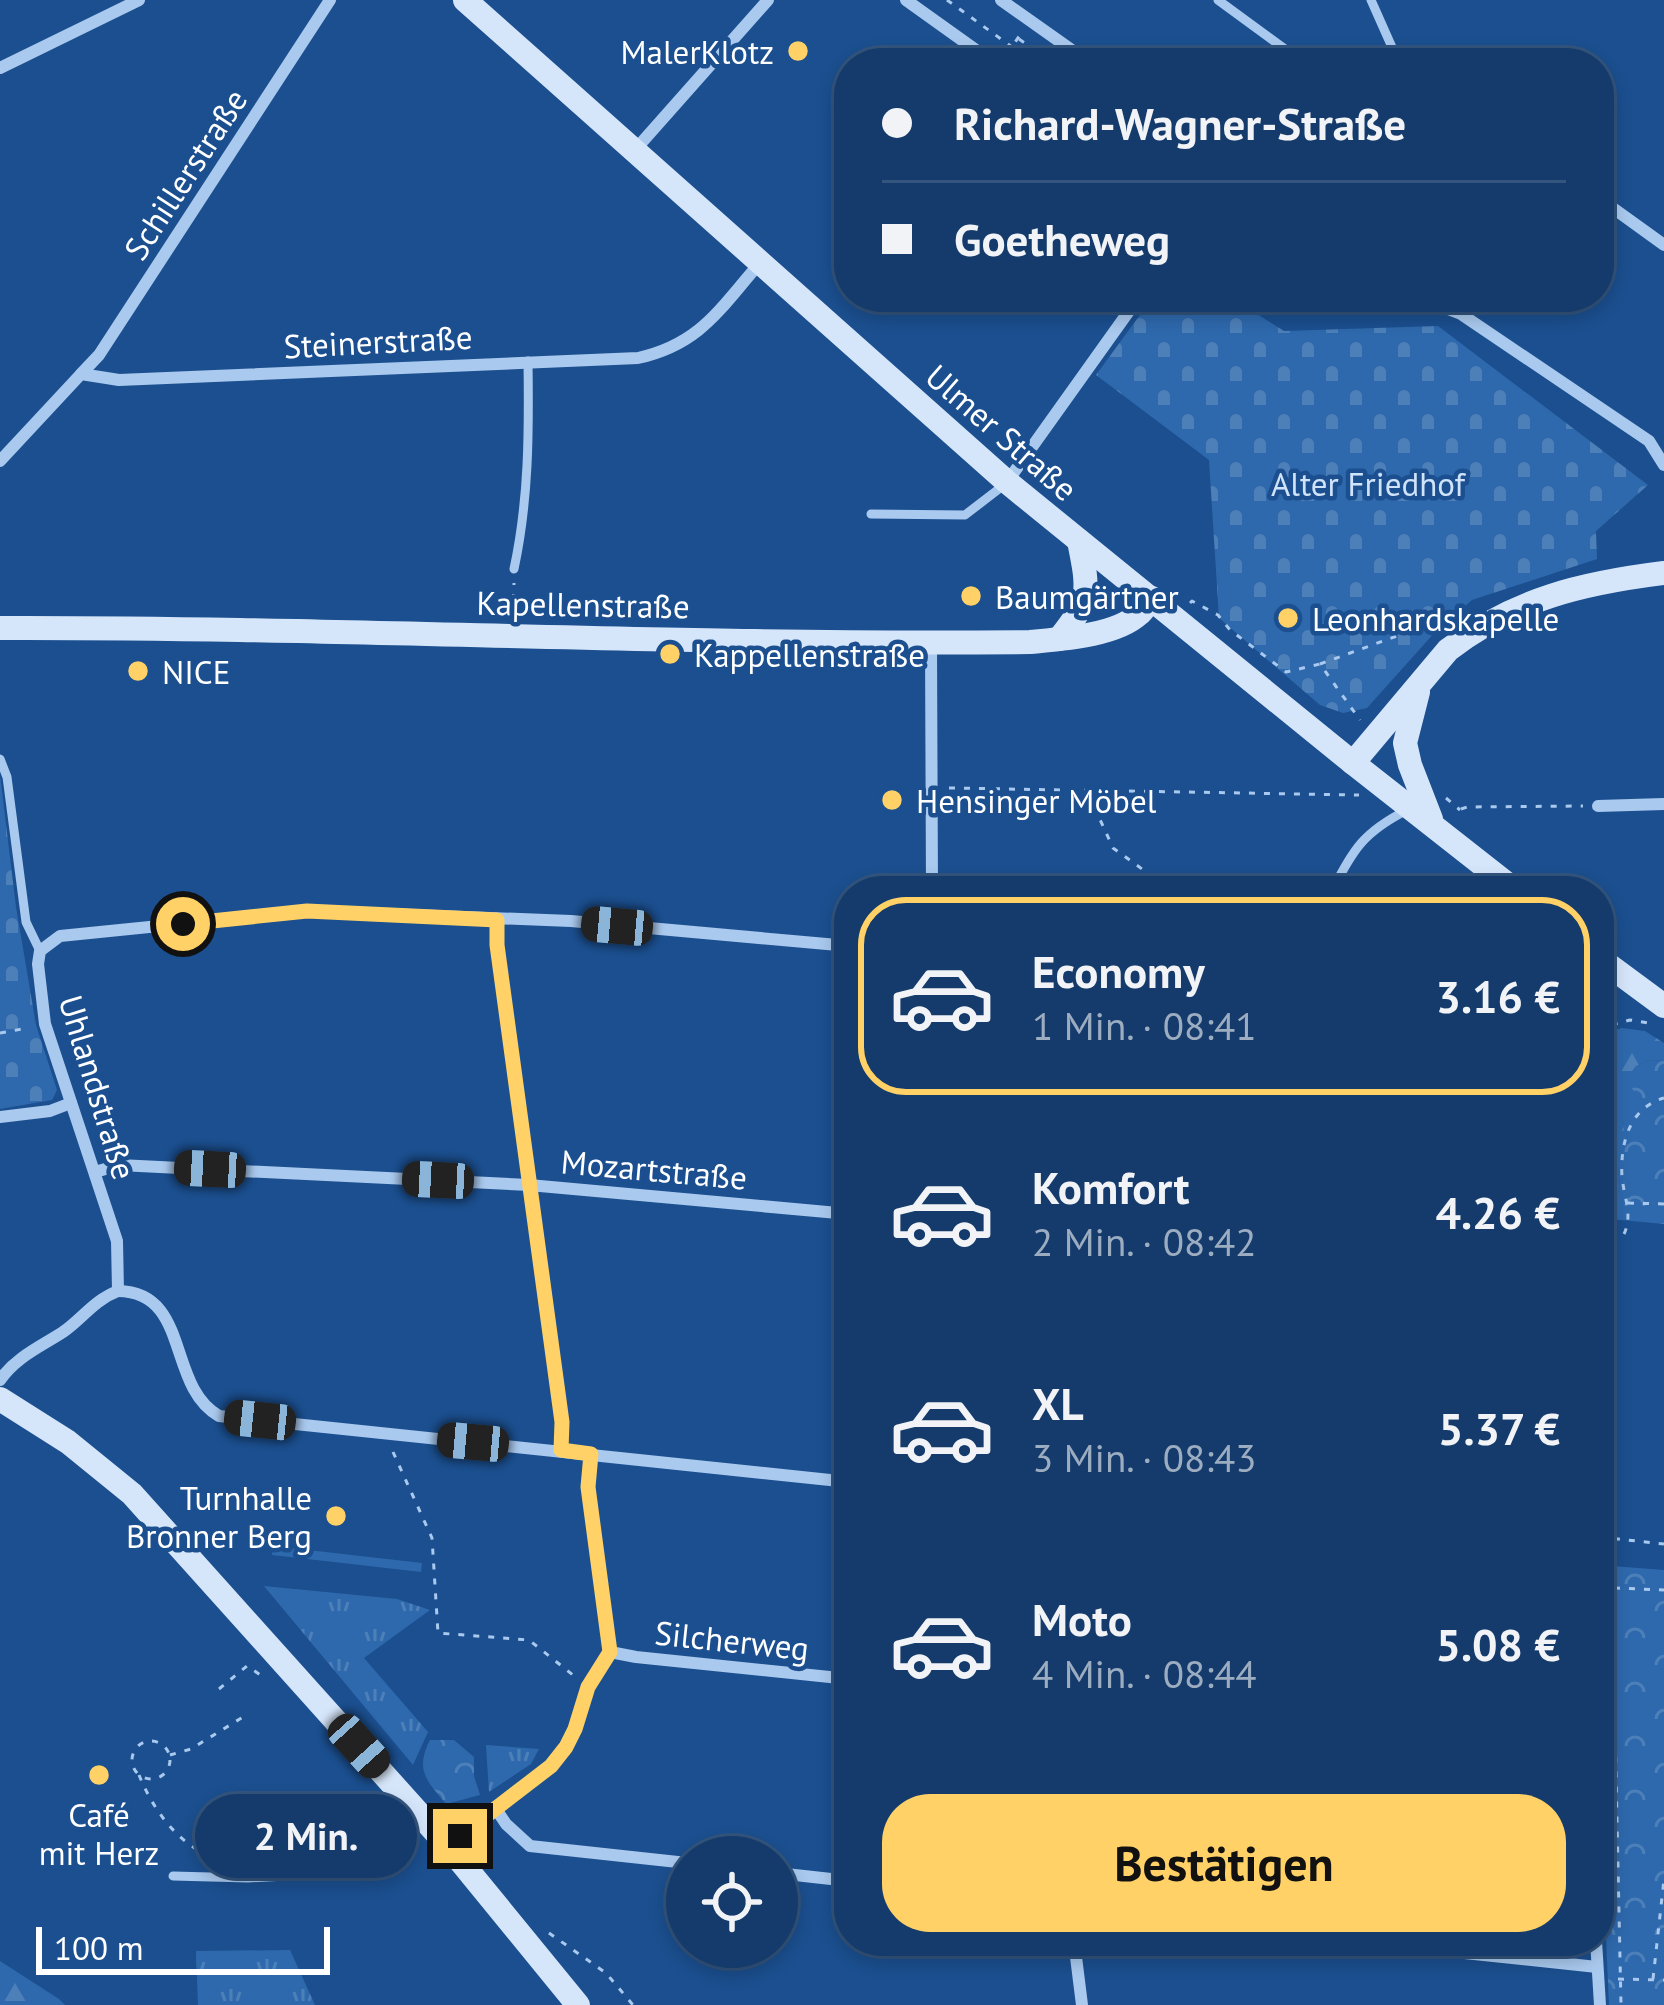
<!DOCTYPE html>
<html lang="de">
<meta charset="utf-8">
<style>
:root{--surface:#143b6b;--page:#214673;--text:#f1f3f6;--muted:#9dadc1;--line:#33557e;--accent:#ffd166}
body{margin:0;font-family:"PT Sans",sans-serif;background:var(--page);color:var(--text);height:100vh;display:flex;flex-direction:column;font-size:45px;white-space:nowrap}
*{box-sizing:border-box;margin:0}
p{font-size:39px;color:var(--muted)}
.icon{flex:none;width:66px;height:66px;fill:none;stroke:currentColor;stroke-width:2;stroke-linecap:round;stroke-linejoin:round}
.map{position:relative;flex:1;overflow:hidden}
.drawer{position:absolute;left:834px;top:876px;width:780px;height:1080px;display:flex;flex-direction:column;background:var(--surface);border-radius:48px;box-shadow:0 6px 18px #0003,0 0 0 3px var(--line)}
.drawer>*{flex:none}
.banner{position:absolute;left:834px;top:48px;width:780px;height:264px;border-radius:48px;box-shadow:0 6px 18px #0003,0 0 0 3px var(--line);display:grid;align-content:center;height:264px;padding:0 48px;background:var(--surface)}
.tools{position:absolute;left:666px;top:1836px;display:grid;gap:24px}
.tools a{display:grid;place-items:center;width:132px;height:132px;border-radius:50%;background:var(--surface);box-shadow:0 6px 18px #0003,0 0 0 3px var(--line);font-size:60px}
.scale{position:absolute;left:36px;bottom:30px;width:294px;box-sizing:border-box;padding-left:12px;border:6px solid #fff;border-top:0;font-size:33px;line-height:42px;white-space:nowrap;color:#fff;-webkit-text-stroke:9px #1b4f8f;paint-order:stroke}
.end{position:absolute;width:54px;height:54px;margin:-27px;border:15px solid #ffd166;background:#111;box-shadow:0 0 0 6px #111}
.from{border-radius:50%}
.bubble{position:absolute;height:84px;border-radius:42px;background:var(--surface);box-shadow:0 6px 18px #0003,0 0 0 3px var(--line);font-size:39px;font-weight:700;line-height:84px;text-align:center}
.car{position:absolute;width:36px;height:72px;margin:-36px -18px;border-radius:15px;box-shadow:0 0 9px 3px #0007;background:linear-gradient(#222 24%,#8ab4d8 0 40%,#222 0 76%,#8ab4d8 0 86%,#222 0)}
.banner b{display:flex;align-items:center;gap:42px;height:114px;font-size:45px}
.banner b+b{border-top:3px solid var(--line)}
.banner i{width:30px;height:30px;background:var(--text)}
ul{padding:21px 0 0;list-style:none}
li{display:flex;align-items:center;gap:36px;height:198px;margin:0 24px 18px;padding:0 24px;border:6px solid transparent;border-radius:48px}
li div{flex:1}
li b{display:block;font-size:45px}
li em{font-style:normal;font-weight:700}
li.on{border-color:var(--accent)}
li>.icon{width:108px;height:108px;stroke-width:1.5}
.action{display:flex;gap:24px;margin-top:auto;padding:24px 48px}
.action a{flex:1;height:138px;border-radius:48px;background:var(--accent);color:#111;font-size:48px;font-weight:700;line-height:138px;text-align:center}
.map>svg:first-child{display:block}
</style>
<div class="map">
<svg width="1664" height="2005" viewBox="0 0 1664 2005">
<defs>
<pattern id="grass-tufts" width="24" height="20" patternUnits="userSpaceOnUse" patternTransform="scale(3)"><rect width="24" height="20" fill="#2e69ad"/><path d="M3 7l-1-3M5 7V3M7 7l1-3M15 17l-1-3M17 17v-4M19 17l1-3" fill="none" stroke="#4d80b9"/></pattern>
<pattern id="forest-firs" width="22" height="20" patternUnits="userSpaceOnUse" patternTransform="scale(3)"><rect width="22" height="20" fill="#2e69ad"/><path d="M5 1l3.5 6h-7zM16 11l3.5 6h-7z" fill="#4d80b9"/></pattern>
<pattern id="cemetery-stones" width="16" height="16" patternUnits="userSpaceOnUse" patternTransform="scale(3)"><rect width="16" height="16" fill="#2e69ad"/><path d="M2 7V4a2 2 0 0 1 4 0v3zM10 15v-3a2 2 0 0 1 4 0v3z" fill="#4d80b9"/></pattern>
<pattern id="park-crowns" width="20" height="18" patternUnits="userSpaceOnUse" patternTransform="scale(3)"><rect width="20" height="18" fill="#2e69ad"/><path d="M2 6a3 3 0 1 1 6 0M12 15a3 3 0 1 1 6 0" fill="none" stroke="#4d80b9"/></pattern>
</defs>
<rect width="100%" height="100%" fill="#1b4f8f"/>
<!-- grass -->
<g fill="url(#grass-tufts)">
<polygon points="264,1586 397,1599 430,1610 364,1658 428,1732 413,1765"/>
<polygon points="486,1745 539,1749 531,1764 489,1792"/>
<polygon points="290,1950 315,2005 198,2005 196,1951"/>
</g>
<!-- forest -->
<g fill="url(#forest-firs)">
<polygon points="1622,1028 1645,1031 1664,1043 1664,1061 1649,1060 1635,1067 1639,1102 1618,1163 1620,1188 1614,1201 1600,1218 1599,1041 1608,1032"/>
<polygon points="0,1961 59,1999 65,2005 0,2005"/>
</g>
<!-- cemetery -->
<g fill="url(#cemetery-stones)">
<polygon points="1153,297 1230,297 1284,331 1438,326 1648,485 1596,531 1597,559 1472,600 1436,631 1367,708 1343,713 1320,705 1219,618 1209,460 1096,375"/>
<polygon points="0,775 16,907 36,1025 57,1090 52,1100 0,1109"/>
</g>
<!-- park -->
<g fill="url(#park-crowns)">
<polygon points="1649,1060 1664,1061 1664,1224 1600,1218 1614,1201 1620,1188 1618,1163 1626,1116 1639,1102 1627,1078 1635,1067"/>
<polygon points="1599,1565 1664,1570 1664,2005 1609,2005 1599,1779"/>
<path d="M430,1740H454L474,1757V1776L480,1795L446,1804C426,1780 415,1770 430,1740Z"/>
</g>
<!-- pitch -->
<polygon fill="#2e69ad" points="273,1546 422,1563 421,1572 272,1555"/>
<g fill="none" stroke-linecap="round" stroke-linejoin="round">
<!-- path -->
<g stroke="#a9c9ee" stroke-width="3" stroke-dasharray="6 9" stroke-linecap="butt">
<polyline points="947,0 1012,47"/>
<polyline points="1019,39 1054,63"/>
<polyline points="1007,54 1022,32"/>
<polyline points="1190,603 1192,601 1218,615 1230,630 1286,672 1320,664 1360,720"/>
<polyline points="513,615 514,583"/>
<polyline points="1320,664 1460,613"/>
<polyline points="949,788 1359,795"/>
<polyline points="1088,793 1113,848 1160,882 1189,891"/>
<polyline points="1446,798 1460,810"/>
<polyline points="1461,809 1467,807 1583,806"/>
<polyline points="1599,1015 1615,1024 1630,1020 1648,1023"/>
<polyline points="0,1033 28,1028"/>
<polyline points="1628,1203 1664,1204"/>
<path d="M1624,1234C1633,1215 1624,1198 1622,1177C1620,1144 1629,1108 1664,1098"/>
<polyline points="393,1452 432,1538 438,1633 529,1640 573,1675"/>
<polyline points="1599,1537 1664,1544"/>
<polyline points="1599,1565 1612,1588 1621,2005"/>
<polyline points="1614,1588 1664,1590"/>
<polyline points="219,1689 247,1666 265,1678"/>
<circle cx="151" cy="1760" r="19"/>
<polyline points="170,1755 191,1749 243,1717"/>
<polyline points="1599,1769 1614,1771"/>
<path d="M139,1775C155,1814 183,1852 228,1862"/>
<polyline points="215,1859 229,1828"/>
<polyline points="549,1933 606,1973 633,2005"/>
<polyline points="1618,1979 1664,1980"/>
<polyline points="1653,1979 1664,1879"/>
</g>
<!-- lane -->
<g stroke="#a9c9ee" stroke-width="9">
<polyline points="1218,0 1304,63"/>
<polyline points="1371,0 1399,63"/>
<polyline points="871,514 965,515 1004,485"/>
<path d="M514,569C529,499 529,432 528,361"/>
<polyline points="0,759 7,777 26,922 40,951"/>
<path d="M1332,891C1353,849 1364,832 1407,810"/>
<polyline points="173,1876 248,1878 342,1873 374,1855"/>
</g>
<!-- street -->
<g stroke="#a9c9ee" stroke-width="12">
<polyline points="906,0 994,63"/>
<polyline points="1001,0 1090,63"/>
<polyline points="0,68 139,0"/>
<polyline points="635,150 768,0"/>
<polyline points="1599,198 1664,245"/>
<polyline points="1302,297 1328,304 1435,304 1461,314 1649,441 1664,465"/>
<polyline points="81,374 99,355 330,0"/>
<path d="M0,461L81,374L119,380L638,358C701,344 720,308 760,263"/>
<polyline points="1007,482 1139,297"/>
<polyline points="931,643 932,891"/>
<polyline points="1598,806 1664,804"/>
<polyline points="497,919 497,945 562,1422 561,1450"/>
<polyline points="0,1117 50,1111 71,1103"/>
<polyline points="95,1172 119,1165 529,1185 849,1214"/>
<path d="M118,1291C191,1292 166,1386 219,1416L849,1482"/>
<path d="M0,1380C16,1357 40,1347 63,1332C82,1319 94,1300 118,1291L117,1241L45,1024L38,964L40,951L60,936L307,911L571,921L849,946"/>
<polyline points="610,1652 636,1657 849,1679"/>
<polyline points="496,1809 506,1824 530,1846 687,1863"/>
<polyline points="448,1846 551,1766 566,1747 575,1729 588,1687 610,1652 588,1487 591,1453"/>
<polyline points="777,1873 849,1881"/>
<polyline points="1074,1941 1082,2005"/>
<polyline points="1350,1941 1597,1967"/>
<polyline points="1596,1941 1600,2005"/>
</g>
<!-- secondary -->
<g stroke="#d6e6fa" stroke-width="24">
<polyline points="465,0 1007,482 1353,763 1516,891"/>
<path d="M0,628C343,627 687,646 1030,642C1061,639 1115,636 1139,614C1144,610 1147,603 1152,598"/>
<path d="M1059,639C1091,599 1089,591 1079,541"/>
<polyline points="1418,692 1405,743 1410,765 1431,819"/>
<path d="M1353,763L1448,650C1514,599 1583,583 1664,573"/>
<polyline points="1599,958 1664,1006"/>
<polyline points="0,1399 68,1442 132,1494 448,1846 578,2005"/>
</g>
</g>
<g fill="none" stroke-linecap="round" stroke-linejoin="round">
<!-- route -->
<polyline stroke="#ffd166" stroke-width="15" points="183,924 307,911 497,920 497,945 562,1422 561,1450 591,1454 588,1487 610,1652 588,1687 575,1729 566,1747 551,1766 460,1836"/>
</g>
<!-- markers -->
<g fill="#ffd166" stroke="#1b4f8f" stroke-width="4.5">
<circle cx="798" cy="51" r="12"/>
<circle cx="971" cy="596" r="12"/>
<circle cx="1288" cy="618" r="12"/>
<circle cx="670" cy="654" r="12"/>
<circle cx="138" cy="671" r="12"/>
<circle cx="892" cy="800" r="12"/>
<circle cx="336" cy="1516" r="12"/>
<circle cx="99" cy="1775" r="12"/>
</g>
<g text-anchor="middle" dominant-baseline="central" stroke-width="9" stroke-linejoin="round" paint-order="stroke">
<!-- poi labels -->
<g font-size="33" fill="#fff" stroke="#1b4f8f" text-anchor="start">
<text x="774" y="51" text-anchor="end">MalerKlotz</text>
<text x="995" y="596">Baumgärtner</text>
<text x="1312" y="618">Leonhardskapelle</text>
<text x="694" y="654">Kappellenstraße</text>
<text x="162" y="671">NICE</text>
<text x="916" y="800">Hensinger Möbel</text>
<text x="312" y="1497" text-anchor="end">Turnhalle<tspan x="312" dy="38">Bronner Berg</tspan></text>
<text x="99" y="1814" text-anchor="middle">Café<tspan x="99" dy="38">mit Herz</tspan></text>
</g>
<!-- street labels -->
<g font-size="33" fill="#fff" stroke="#1b4f8f">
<text transform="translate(185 174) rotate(-57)">Schillerstraße</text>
<text transform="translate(378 341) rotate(-3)">Steinerstraße</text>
<text transform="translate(1002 432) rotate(41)">Ulmer Straße</text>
<text transform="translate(583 604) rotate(1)">Kapellenstraße</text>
<text transform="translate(98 1087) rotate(73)">Uhlandstraße</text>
<text transform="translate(654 1169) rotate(5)">Mozartstraße</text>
<text transform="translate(732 1640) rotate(6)">Silcherweg</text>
</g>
<!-- park labels -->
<g font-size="33" fill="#cfe3fa" stroke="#1b4f8f">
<text x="1368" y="483">Alter Friedhof</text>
</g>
</g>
</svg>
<div class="tools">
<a><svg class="icon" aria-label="locate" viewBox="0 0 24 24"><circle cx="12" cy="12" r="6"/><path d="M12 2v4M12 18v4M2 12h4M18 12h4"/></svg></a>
</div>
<div class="scale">100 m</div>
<i class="end from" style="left:183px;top:924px"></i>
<i class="end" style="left:460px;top:1836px"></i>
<div class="bubble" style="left:195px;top:1794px;width:222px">2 Min.</div>
<i class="car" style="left:617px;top:926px;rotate:275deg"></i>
<i class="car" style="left:210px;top:1169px;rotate:273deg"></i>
<i class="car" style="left:438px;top:1180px;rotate:273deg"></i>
<i class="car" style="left:260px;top:1420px;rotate:276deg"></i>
<i class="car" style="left:473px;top:1442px;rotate:275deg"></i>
<i class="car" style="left:359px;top:1746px;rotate:138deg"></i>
<div class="banner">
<b><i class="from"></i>Richard-Wagner-Straße</b>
<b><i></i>Goetheweg</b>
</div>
<section class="drawer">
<ul>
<li class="on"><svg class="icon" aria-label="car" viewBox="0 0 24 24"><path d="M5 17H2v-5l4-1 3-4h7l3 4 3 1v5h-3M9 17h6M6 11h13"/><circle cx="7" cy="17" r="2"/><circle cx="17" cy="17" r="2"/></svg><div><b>Economy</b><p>1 Min. · 08:41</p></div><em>3.16 €</em></li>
<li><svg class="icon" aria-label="car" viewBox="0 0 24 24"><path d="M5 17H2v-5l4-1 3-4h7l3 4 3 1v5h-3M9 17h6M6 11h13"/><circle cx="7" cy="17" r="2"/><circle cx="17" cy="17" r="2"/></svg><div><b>Komfort</b><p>2 Min. · 08:42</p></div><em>4.26 €</em></li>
<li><svg class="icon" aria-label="car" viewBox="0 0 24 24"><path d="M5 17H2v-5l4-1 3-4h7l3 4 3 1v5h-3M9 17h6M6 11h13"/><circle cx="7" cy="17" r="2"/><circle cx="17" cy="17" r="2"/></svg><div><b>XL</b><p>3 Min. · 08:43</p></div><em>5.37 €</em></li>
<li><svg class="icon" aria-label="car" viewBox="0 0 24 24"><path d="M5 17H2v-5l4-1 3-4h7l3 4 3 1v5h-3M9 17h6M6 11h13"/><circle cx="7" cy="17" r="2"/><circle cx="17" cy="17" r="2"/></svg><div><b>Moto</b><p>4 Min. · 08:44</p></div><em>5.08 €</em></li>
</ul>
<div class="action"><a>Bestätigen</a></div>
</section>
</div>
